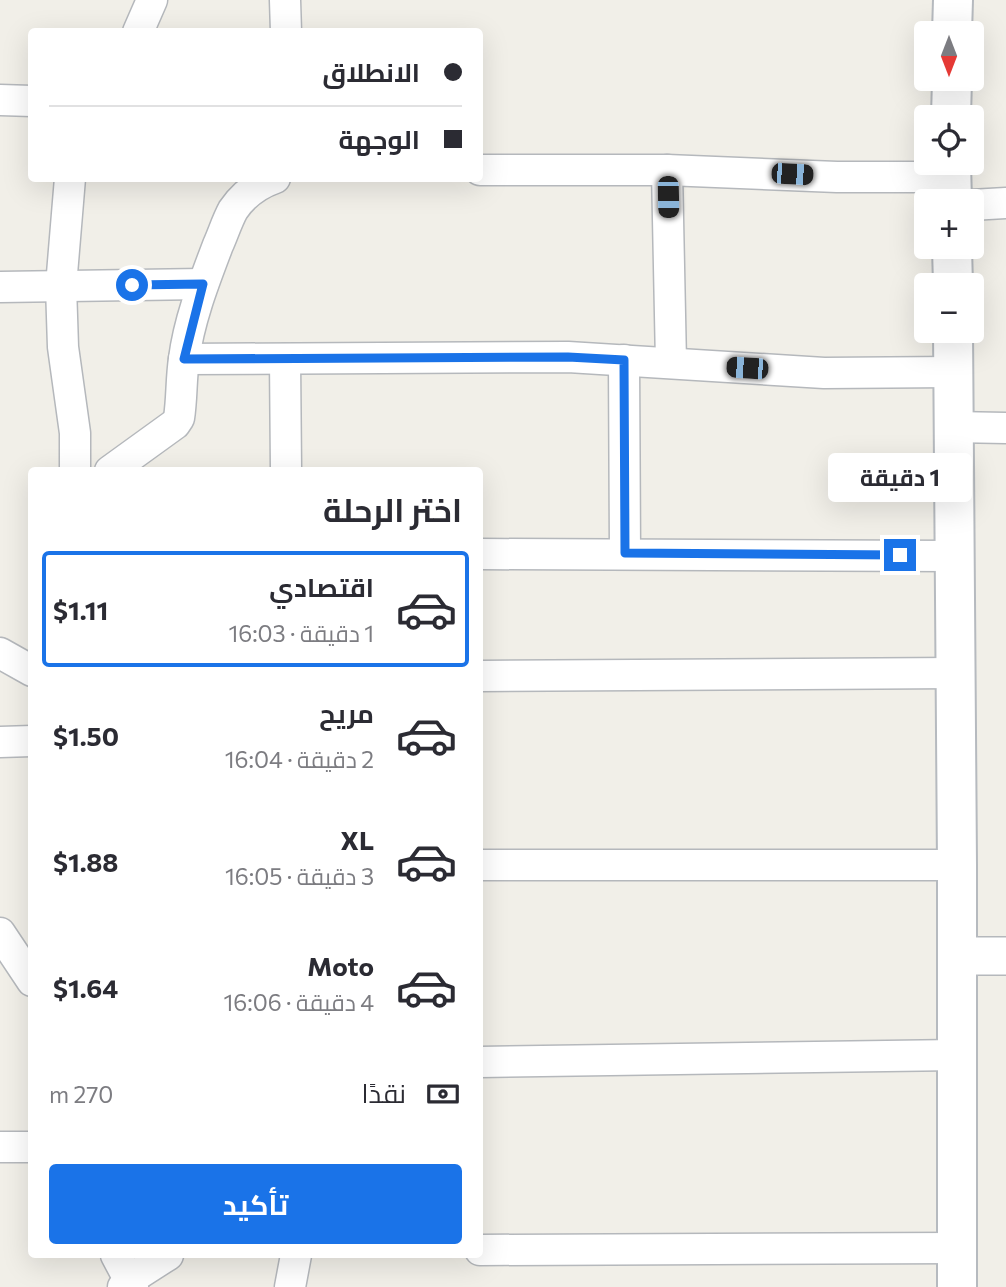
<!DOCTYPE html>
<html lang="ar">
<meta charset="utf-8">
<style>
:root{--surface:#fff;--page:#f7f7f7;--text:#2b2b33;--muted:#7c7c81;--line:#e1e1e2;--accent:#1a73e8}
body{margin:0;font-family:Commissioner,Cairo,sans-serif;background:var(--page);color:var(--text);direction:rtl;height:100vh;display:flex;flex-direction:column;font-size:26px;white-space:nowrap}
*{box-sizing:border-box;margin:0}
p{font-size:23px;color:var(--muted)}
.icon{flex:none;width:38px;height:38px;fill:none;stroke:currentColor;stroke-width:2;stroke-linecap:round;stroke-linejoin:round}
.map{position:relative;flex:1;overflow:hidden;direction:ltr}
.side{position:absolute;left:28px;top:467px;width:455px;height:791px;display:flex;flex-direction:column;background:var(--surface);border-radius:7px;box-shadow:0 7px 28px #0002;direction:rtl}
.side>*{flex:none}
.banner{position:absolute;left:28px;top:28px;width:455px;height:154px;border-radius:7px;box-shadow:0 7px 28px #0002;direction:rtl;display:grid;align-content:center;height:154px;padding:0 21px;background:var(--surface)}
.needle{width:46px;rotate:180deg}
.tools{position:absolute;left:914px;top:21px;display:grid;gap:14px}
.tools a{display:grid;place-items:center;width:70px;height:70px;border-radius:7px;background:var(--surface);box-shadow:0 7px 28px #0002;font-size:35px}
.end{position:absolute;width:32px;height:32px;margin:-16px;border:9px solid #1a73e8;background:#fff;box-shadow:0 0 0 4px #fff}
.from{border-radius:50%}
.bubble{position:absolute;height:49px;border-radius:7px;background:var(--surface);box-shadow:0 7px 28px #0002;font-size:23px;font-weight:700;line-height:49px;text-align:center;direction:rtl}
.car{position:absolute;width:21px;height:42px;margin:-21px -10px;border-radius:9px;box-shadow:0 0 5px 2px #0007;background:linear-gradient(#222 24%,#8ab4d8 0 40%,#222 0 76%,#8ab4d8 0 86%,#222 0)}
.banner b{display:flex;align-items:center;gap:24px;height:66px;font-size:26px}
.banner b+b{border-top:2px solid var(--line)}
.banner i{width:18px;height:18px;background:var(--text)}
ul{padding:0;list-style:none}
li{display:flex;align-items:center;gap:21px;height:116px;margin:0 14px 10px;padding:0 7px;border:4px solid transparent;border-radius:7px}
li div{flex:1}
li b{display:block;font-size:26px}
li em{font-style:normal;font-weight:700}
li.on{border-color:var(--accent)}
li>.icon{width:63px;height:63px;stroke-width:1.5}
h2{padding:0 21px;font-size:32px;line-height:84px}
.pay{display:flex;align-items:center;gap:18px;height:77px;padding:0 21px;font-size:26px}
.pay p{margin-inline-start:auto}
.action{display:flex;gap:14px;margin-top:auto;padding:14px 21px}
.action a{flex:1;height:80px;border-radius:7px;background:var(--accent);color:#fff;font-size:28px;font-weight:700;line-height:80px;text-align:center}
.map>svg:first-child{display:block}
</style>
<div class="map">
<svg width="1006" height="1287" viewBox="0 0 1006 1287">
<rect width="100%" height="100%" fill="#f1efe8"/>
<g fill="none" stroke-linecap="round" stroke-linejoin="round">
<defs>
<g id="minor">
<polyline points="285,0 286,32"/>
<polyline points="138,32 152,0"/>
<polyline points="0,100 32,101"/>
<polyline points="480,170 667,170 837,177 951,177"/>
<polyline points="667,170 671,363"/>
<polyline points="70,178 61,286 63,347 75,433 75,471"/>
<polyline points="971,205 1006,203"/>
<polyline points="0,287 203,284"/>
<polyline points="184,359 568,357 824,373 953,372"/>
<polyline points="285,359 286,471"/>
<polyline points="624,360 625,553"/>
<polyline points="953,427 1006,428"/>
<path d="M110,471L175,424L179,418C182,399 181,379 184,359C189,320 204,282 218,245C223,234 227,221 233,210C243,195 258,184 275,178"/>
<polyline points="480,554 954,556"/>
<polyline points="0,653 32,671"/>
<polyline points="480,676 956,673"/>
<polyline points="0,742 32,741"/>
<polyline points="480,865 957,865"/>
<polyline points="0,933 32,981"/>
<polyline points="480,1062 957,1055"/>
<polyline points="0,1147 32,1147"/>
<polyline points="480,1250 957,1248"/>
<polyline points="116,1255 133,1287"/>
<polyline points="123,1287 129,1280 168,1255"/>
<polyline points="290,1287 296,1255"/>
</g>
<polyline id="tertiary" points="957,956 1006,956"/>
<g id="secondary">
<polyline points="952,33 953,0"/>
<polyline points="951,117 952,79"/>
<polyline points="951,163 952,201"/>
<polyline points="952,247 953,285"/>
<polyline points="953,331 957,865 957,1287"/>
</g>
</defs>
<!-- minor casing -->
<use href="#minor" stroke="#b5b8bc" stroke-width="33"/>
<!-- tertiary casing -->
<use href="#tertiary" stroke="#b5b8bc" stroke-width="40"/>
<!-- secondary casing -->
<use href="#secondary" stroke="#b6babf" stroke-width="42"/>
<!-- minor -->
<use href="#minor" stroke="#fff" stroke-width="30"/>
<!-- tertiary -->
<use href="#tertiary" stroke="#fff" stroke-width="37"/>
<!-- secondary -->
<use href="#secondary" stroke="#fff" stroke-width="38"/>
</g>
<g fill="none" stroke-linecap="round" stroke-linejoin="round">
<!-- route -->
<polyline stroke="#1a73e8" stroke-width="9" points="132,285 203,284 184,359 568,357 624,360 625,553 900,555"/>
</g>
</svg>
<div class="tools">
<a><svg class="needle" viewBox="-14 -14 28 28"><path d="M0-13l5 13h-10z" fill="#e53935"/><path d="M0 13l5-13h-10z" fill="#7c7c81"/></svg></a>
<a><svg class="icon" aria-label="locate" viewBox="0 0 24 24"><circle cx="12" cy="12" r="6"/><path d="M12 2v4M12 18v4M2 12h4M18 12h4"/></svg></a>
<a>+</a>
<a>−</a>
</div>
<i class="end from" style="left:132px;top:285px"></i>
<i class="end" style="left:900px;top:555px"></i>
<div class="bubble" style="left:828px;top:453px;width:144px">1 دقيقة</div>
<i class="car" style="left:792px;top:174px;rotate:93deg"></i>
<i class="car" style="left:668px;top:197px;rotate:179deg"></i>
<i class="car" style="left:747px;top:368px;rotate:274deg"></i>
<div class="banner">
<b><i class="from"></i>الانطلاق</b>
<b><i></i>الوجهة</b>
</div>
<section class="side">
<h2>اختر الرحلة</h2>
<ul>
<li class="on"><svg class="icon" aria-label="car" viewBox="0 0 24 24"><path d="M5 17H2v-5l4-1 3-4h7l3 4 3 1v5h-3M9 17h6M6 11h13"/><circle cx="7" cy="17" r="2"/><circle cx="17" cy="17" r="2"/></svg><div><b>اقتصادي</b><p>1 دقيقة · 16:03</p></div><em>$1.11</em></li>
<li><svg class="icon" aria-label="car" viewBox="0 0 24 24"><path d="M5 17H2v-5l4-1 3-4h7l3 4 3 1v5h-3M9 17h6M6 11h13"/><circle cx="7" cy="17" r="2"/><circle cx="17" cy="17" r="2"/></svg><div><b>مريح</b><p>2 دقيقة · 16:04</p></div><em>$1.50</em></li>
<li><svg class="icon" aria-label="car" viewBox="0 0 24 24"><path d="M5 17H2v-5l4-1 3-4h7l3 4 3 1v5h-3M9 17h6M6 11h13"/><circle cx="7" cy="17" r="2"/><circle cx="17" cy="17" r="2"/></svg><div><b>XL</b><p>3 دقيقة · 16:05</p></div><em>$1.88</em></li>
<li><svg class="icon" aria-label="car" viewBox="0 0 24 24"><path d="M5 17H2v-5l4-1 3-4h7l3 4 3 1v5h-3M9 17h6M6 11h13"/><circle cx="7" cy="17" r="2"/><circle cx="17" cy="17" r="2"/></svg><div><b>Moto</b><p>4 دقيقة · 16:06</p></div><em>$1.64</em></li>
</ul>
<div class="pay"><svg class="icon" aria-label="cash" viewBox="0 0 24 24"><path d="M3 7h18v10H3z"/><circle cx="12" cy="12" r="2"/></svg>نقدًا<p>270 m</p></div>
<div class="action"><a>تأكيد</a></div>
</section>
</div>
